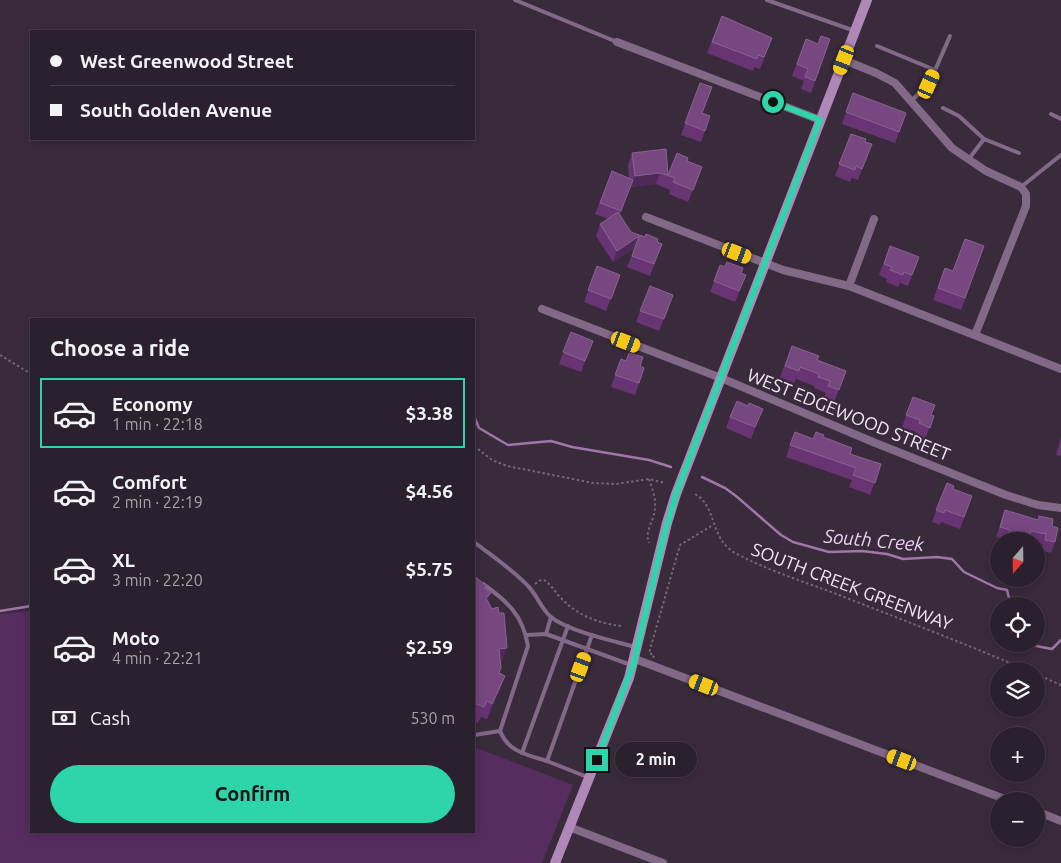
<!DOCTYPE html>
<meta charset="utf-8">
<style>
:root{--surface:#2b202d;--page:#372d39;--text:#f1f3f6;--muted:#a6a3aa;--line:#473e49;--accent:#2ed4aa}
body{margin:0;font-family:Ubuntu,sans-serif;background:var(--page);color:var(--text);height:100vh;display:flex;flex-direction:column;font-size:19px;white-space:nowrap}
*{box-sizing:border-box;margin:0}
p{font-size:16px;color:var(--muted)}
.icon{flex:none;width:28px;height:28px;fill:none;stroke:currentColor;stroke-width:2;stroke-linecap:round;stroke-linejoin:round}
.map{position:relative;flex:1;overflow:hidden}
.side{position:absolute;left:30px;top:318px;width:445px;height:515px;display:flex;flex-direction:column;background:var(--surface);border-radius:0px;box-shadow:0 2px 12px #0003,0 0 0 1px var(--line)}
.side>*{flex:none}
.top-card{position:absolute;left:30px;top:30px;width:445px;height:110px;border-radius:0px;box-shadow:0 2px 12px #0003,0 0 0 1px var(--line);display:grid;align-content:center;height:110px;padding:0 20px;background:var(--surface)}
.needle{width:32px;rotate:200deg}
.fabs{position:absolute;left:990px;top:532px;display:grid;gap:10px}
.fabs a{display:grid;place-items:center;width:55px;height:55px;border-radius:50%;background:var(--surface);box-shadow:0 2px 12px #0003,0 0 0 1px var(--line);font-size:25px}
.end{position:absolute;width:22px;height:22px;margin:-11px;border:6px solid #2ed4aa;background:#111;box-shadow:0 0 0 2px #111}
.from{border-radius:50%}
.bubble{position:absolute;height:35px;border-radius:18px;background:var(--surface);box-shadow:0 2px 12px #0003,0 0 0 1px var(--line);font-size:16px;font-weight:700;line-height:35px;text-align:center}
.car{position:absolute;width:15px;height:30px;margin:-15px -8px;border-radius:6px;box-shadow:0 0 4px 1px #0007;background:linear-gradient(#f5c518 24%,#345 0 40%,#f5c518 0 76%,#345 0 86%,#f5c518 0)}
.top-card b{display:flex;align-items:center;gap:18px;height:48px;font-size:19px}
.top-card b+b{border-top:1px solid var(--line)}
.top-card i{width:12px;height:12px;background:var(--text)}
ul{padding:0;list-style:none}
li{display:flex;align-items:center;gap:15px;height:70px;margin:0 10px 8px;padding:0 10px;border:2px solid transparent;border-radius:0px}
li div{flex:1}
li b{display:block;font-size:19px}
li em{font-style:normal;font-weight:700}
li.current{border-color:var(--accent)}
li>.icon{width:45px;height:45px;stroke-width:1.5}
h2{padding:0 20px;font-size:22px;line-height:60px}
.pay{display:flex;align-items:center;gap:12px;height:55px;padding:0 20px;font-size:19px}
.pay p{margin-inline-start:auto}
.action{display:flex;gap:10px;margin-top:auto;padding:10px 20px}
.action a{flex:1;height:58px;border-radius:30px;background:var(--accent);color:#111;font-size:20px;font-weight:700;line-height:58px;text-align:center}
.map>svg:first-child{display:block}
</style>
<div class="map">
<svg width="1061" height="863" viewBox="0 0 1061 863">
<rect width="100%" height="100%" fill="#392b3c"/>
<!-- green -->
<polygon fill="#572d5f" points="31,611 31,831 474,831 474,747 573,785 542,863 0,863 0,614"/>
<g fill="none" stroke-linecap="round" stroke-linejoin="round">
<!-- stream -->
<g stroke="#a076a8" stroke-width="2.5">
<polyline points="474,416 479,428 508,445 551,441 572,447 649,460 671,467"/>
<polyline points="702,477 725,488 736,496 781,535 793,542 829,552 862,551 887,554 903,559 937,557 952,559 964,572 997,588 1007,590 1011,606"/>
<polyline points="0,611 31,606"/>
<polyline points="1026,644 1052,649 1061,640"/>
</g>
<!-- path -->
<g stroke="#736675" stroke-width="2" stroke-dasharray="2.5 2.5" stroke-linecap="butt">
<polyline points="0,355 31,374"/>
<polyline points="474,446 492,460 507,466 593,483 616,484 649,479 665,483"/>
<path d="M649,479C652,488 656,498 655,507C655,521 644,530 649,543"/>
<path d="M695,494C718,507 709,540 737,554C769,571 805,582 839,595C903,620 966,644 1029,671"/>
<path d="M535,584L541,580H544C552,585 556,594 563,600C578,616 601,624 622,626"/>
<polyline points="653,658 654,655 649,653 680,545 713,525"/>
<polyline points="1036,674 1061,685"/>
</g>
<!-- lane -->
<g stroke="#826987" stroke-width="4">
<polyline points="515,0 617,42"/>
<polyline points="767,0 855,31"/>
<polyline points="877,46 935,70"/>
<polyline points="911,101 929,84 950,36"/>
<polyline points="943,108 959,116 984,139 1019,153"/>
<polyline points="1051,114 1061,119"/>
<polyline points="968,160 984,139"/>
<polyline points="1021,187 1061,155"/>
<path d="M474,542C492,556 512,569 528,586C537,595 541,609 551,617C568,631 613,641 635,647"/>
<path d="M483,584C507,601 523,615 528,646L500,731C508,752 528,755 547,761L592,635"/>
<polyline points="546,634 551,617"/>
<polyline points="526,635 546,634 631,665"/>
<polyline points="474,735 500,731"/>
<polyline points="522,753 568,626"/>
<polyline points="547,761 587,777"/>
</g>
<!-- street -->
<g stroke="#826987" stroke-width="8">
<polyline points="617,42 820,120"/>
<polyline points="844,60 876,73 895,83 952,148 986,171 1021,187 1026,194 1026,206 975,335"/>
<polyline points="646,217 783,270 849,286 1061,369"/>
<polyline points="849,286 874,219"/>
<polyline points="542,309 721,378 873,442 1006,495 1038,505 1061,508"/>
<polyline points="635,659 1010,801"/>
<polyline points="1036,811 1061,821"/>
<polyline points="569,827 663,863"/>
</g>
<!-- secondary -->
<polyline stroke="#b088b8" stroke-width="10" points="555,863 629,678 667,523 676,494 867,0"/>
</g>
<!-- wall -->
<g fill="#683473">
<polygon points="722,16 772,38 760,69 754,67 753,71 707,53"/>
<polygon points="806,39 818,44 830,39 811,93 801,89 804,81 792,76"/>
<polygon points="700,83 702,113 710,116 701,142 681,135"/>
<polygon points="853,93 906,113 895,143 842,124"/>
<polygon points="851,134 865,142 872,144 858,180 852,178 850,182 835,176"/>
<polygon points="632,153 668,175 687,161 702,167 688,202 669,194 670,190 656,184 630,187 620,215 631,232 662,244 650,276 627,267 635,248 613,262 596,236 600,224 608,219 595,214 612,171 629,178 628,165"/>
<polygon points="890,246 919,257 908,286 900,283 898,287 886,282 887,279 879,275"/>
<polygon points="984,246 961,310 933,300 945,268 953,271"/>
<polygon points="720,265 746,275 735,302 710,292"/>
<polygon points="597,266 620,275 606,311 584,302"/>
<polygon points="650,286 673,295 659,331 636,322"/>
<polygon points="571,332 593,341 581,372 559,364"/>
<polygon points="792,346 817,360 846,371 834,402 824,397 826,393 814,388 814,386 796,379 794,383 780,377"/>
<polygon points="621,359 644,368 635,395 611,387"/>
<polygon points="913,397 931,415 934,416 925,439 914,435 916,432 902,427"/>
<polygon points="730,417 758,420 751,439 726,428"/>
<polygon points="795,432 813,439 823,437 850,454 881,464 870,495 849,487 852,480 786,457"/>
<polygon points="1061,437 1061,456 1056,455"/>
<polygon points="947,483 953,489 972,496 960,529 941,522 940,525 932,522"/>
<polygon points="1005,510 1038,520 1039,516 1052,526 1055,542 1051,553 1041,550 1043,544 1036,543 1036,541 1006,541 1006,540 996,537"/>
<polygon points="474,576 485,589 491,593 488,602 501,664 499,673 505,676 499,691 487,719 481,717 478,723 474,721"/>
</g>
<!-- shaded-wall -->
<g fill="#4f2957">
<polygon points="660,173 656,184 630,187 635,176"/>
<polygon points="639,236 635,248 613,262 617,251"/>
<polygon points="491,593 485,609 486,598"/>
<polygon points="507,648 501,664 493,664 499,649"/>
<polygon points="505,676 499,691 487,719 492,704"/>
</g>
<!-- building -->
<g fill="#774880" stroke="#8a6192">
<polygon points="722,16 772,38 764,57 758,55 757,59 712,42"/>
<polygon points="821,36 830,39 815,81 805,77 808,69 797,64 806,39 818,44"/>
<polygon points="700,83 712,87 702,113 710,116 705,131 685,123"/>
<polygon points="853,93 906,113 899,132 846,112"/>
<polygon points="851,134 866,139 865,142 872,144 862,169 856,166 855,170 839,164"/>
<polygon points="666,149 668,175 677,153 688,158 687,161 702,167 693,190 673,182 675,178 660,173 635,176 632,153"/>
<polygon points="612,171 633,180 621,211 600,203"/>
<polygon points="618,212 631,232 645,237 646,234 658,239 657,242 662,244 654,264 632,256 639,236 617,251 600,224"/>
<polygon points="965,239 984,246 965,298 938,288 945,268 953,271"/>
<polygon points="890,246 919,257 912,275 904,272 903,275 890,270 892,267 884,264"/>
<polygon points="727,262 743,268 741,273 746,275 739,291 714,281 720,265 725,267"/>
<polygon points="597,266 620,275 611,299 588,290"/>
<polygon points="650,286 673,295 664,319 640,311"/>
<polygon points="571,332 593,341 585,361 563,352"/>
<polygon points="792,346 819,356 817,360 846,371 839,390 828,386 830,381 818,377 819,374 800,367 799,371 785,366"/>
<polygon points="629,353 643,357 640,366 644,368 639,383 615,375 621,359 626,361"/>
<polygon points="913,397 935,405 931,415 934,416 930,428 919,423 920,420 906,415"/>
<polygon points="737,401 748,406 749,403 763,409 755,427 730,417"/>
<polygon points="795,432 813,439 816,432 824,435 823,437 852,448 850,454 881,464 875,483 853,475 856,468 790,445"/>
<polygon points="947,483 954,486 953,489 972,496 964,517 945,510 944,513 936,510"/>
<polygon points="1005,510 1038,520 1039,516 1053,519 1052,526 1058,528 1055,542 1045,540 1046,534 1031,531 1028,537 1018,534 1017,537 1008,534 1010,530 1000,527"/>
<polygon points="474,576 487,586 484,588 491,593 486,598 492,609 498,607 499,613 504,613 507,648 499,649 501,668 499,673 505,676 492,704 487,701 484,707 474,703"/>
</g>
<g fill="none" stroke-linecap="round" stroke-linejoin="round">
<!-- route -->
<polyline stroke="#2ed4aa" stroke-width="6" points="597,760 633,665 664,535 676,494 820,120 773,102"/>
</g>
<g text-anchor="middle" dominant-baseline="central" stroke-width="4" stroke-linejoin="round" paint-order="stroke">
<!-- street labels -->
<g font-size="18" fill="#f0e7f2" stroke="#392b3c">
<text transform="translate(849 414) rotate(22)">WEST EDGEWOOD STREET</text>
<text transform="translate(852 586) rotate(21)">SOUTH CREEK GREENWAY</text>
</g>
<!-- water labels -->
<g font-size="19" font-style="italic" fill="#edcef4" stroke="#392b3c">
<text transform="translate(874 540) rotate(5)">South Creek</text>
</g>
</g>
</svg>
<div class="fabs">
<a><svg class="needle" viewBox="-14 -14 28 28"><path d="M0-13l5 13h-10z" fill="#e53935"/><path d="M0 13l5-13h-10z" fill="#a6a3aa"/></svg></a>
<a><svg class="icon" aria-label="locate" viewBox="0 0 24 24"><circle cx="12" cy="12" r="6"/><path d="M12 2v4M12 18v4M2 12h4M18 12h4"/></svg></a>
<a><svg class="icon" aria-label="layers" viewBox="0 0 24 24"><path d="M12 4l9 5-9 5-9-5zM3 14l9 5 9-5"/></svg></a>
<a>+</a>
<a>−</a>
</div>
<i class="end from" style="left:773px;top:102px"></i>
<i class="end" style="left:597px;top:760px"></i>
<div class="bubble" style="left:615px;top:742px;width:82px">2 min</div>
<i class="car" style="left:844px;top:60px;rotate:201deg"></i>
<i class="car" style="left:929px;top:84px;rotate:24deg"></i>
<i class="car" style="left:737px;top:253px;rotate:111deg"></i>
<i class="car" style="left:626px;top:342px;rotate:111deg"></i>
<i class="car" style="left:581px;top:667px;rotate:20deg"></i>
<i class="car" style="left:704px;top:685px;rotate:291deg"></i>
<i class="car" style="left:902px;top:760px;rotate:291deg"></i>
<div class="top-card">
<b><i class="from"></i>West Greenwood Street</b>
<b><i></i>South Golden Avenue</b>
</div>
<section class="side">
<h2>Choose a ride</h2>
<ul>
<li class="current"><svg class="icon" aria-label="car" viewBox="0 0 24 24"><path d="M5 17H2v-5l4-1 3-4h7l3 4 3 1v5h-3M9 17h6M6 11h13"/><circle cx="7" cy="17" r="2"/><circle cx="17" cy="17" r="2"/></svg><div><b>Economy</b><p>1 min · 22:18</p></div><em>$3.38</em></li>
<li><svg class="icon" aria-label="car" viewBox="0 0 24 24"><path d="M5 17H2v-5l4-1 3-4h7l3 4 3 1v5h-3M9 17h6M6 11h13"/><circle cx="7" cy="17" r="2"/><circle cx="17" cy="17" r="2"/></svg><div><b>Comfort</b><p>2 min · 22:19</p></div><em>$4.56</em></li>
<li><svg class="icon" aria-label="car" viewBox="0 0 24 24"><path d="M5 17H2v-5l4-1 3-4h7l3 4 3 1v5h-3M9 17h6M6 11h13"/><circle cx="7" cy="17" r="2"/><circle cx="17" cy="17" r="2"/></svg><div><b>XL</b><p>3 min · 22:20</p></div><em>$5.75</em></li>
<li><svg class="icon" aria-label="car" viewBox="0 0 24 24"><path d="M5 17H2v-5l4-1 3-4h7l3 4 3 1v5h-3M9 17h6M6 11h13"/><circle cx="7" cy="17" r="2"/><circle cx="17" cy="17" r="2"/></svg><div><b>Moto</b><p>4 min · 22:21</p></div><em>$2.59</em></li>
</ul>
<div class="pay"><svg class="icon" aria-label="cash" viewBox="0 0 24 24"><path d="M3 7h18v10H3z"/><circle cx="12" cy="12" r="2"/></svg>Cash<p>530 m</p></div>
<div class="action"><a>Confirm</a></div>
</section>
</div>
